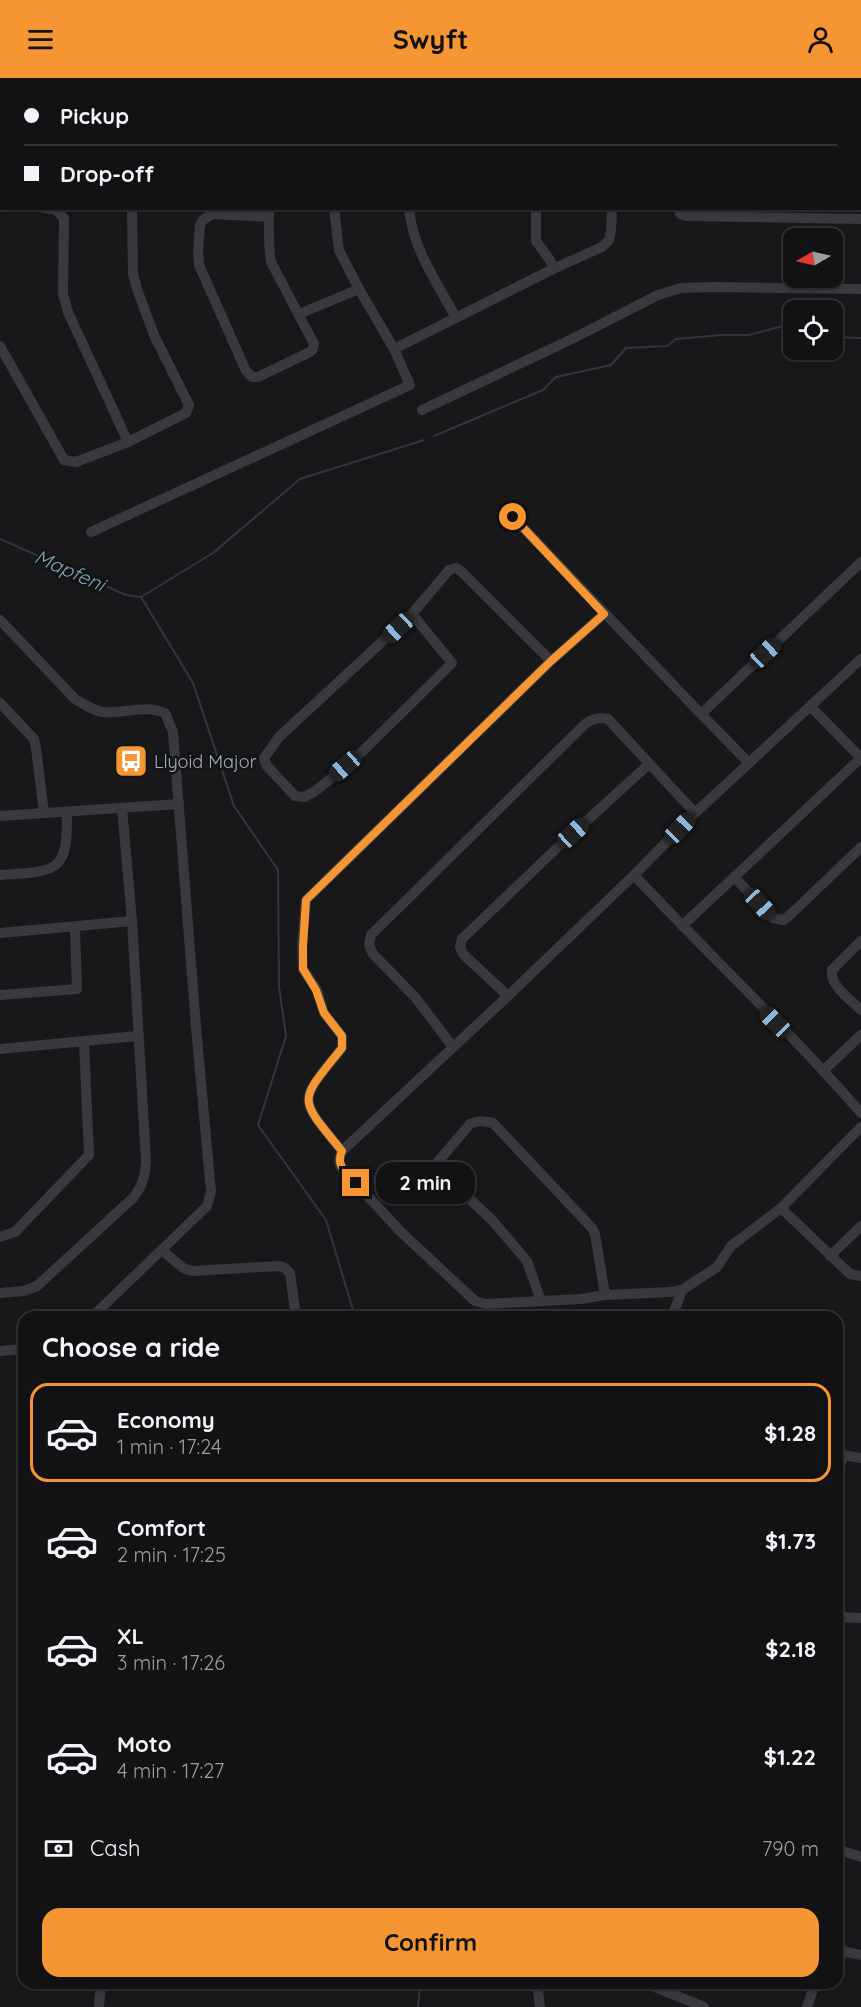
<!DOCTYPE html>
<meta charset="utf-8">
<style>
:root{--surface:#121214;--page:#1b1b1d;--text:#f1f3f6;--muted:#9c9ea0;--line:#313234;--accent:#f69633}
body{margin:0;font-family:Quicksand,sans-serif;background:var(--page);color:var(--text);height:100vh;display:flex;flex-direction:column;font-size:22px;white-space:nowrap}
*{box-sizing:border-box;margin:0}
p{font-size:20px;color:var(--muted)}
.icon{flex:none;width:33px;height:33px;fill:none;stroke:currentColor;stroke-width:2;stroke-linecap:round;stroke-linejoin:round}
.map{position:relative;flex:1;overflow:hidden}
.panel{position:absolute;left:18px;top:1233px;width:825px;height:678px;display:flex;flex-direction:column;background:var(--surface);border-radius:18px;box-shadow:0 2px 4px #0004,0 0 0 2px var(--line)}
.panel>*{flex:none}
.hud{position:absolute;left:0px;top:0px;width:861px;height:132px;box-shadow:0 2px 4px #0004,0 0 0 2px var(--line);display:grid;align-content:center;height:132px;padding:0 24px;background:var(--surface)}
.needle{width:39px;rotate:261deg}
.tools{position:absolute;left:783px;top:150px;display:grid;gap:12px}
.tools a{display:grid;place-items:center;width:60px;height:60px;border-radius:12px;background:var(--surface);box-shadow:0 2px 4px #0004,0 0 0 2px var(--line);font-size:30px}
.end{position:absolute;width:27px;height:27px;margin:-14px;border:8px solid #f69633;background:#111;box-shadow:0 0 0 3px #111}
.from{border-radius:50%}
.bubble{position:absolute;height:42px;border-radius:18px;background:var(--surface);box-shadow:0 2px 4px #0004,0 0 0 2px var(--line);font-size:20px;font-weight:700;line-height:42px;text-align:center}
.car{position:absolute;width:18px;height:36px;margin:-18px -9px;border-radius:8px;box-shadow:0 0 4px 2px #0007;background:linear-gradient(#222 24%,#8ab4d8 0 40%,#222 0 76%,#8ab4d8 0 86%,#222 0)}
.hud b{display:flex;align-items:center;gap:21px;height:57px;font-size:22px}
.hud b+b{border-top:2px solid var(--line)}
.hud i{width:15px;height:15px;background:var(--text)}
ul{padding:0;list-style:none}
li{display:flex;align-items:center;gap:18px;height:99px;margin:0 12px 9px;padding:0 12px;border:3px solid transparent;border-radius:18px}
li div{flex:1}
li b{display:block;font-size:22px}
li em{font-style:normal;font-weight:700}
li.selected{border-color:var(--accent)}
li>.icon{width:54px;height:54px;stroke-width:1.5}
h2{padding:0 24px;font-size:27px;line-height:72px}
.pay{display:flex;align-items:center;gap:15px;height:66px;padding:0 24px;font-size:22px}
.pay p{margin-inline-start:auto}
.button{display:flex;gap:12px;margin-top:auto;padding:12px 24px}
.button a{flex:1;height:69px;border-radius:18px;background:var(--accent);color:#111;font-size:24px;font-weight:700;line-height:69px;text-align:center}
header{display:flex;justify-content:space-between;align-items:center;height:78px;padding:0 24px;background:var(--accent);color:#111;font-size:27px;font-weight:700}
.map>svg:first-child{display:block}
</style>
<header><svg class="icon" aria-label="menu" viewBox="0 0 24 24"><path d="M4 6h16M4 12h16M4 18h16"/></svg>Swyft<svg class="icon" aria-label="person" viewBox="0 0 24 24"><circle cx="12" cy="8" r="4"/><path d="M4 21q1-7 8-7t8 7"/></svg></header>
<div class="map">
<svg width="861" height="1929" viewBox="0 0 861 1929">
<rect width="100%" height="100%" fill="#18181a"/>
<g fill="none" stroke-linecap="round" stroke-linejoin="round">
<!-- stream -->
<g stroke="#2d393e" stroke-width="2">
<polyline points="832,259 861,260"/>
<polyline points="434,358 543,312 556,299 611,287 626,270 667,268 676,261 721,257 749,257 787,247 794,252"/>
<polyline points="0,461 126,517 141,519"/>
<polyline points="141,519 193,605 234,728 278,792 279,909 286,958 258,1047 326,1142 355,1239"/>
<polyline points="141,519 213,475 300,401 424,362"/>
<polyline points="418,1929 420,1905"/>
</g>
<!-- minor -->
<g stroke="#383a3f" stroke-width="10">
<polyline points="218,0 219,2"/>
<polyline points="449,0 449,2"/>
<polyline points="720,0 720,2"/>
<polyline points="3,2 3,0"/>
<polyline points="68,2 68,0"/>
<polyline points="138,2 138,0"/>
<polyline points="380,2 380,0"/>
<polyline points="656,2 656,0"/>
<polyline points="860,14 861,14"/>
<polyline points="0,30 2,30"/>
<polyline points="860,42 861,42"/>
<polyline points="860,75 861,75"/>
<polyline points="0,82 2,51"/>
<polyline points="0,128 2,128"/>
<polyline points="43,130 55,131 64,140 63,216 68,234 128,364 186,335 189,327 154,257 137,211 133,196 132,130"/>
<path d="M269,130C269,148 268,166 271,184L314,266L313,271L310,274L258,299H252L246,293L199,187L198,174L200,147L203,142L212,136L269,139"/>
<path d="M409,130C412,170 438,206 456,240"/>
<polyline points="536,130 536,163 550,182 553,191"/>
<polyline points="679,130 680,136 686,138 861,141"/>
<polyline points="299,236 359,211"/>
<polyline points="0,268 64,382 76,384 128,364"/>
<polyline points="394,271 553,191 602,169 609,162 611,153 612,130"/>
<polyline points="422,332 572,261 658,217 681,210 714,209 861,211"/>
<polyline points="513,439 701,636"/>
<polyline points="91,454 410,307 394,271 359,211 339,172 334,130"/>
<polyline points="861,484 701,636 749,685 861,581"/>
<polyline points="412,536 279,659 264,680 267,688 295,718 304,719 314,714 329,702 361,675 452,585 412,536 449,492 456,490 461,493 551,583"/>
<path d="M0,542L75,621C84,626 92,632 102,634C124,636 144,626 165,635L173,654L196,949L211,1114L207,1128L92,1239"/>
<polyline points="0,625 34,661 36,670 44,735"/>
<polyline points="810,628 861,680"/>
<polyline points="0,738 179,726"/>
<path d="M0,797C57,793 68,796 67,734"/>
<polyline points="634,797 695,735 749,685"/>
<polyline points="734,799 773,840 783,842 789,838 861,769"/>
<polyline points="682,848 861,680"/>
<polyline points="0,855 132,843"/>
<path d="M861,863L832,892C829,907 851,922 861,932"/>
<polyline points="0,917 77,911 75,849"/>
<polyline points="508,918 463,876 460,869 462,861 558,769 649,686"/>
<path d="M453,969L415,919L373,876L369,867L371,857L585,646C593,641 598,639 608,641L695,735"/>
<polyline points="0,971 137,958"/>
<polyline points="824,992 861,957"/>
<path d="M861,1035C789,952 709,877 634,797L508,918L342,1073L339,1083L341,1089L400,1153L475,1223L486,1226L581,1221L605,1217L670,1214L682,1212L717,1189L731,1168L781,1130L861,1049"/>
<path d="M342,1073C297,1018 298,1025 342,970V958L324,935L317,912L303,891L302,868L306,822L551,583L604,536"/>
<polyline points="781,1130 850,1196 861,1198"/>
<polyline points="0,1159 15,1154 89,1077 84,964"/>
<polyline points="162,1172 183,1190 192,1193 279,1188 285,1190 290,1195 296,1239"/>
<polyline points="830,1178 861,1148"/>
<path d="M0,1215L24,1213L37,1208L133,1120C143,1107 145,1098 146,1083L132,843L122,730"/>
<path d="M541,1223L527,1183L492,1142L439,1092L436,1086L470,1046C479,1042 484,1043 493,1045L592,1150L595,1156L605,1217"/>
<polyline points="672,1239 682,1212"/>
<polyline points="0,1273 24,1271"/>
<polyline points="837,1376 861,1380"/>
<polyline points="837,1400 843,1377"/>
<polyline points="837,1539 861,1540"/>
<polyline points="837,1771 861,1779"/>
<polyline points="837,1872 861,1877"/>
<polyline points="238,1905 242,1908 246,1905"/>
<polyline points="537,1905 540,1929"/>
<polyline points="645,1905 704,1929"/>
<polyline points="99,1929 101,1905"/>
<polyline points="807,1929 815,1905"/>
</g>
</g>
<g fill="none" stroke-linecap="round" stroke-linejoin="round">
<!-- route -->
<path stroke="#f69633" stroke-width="8" d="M356,1105C346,1095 335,1087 342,1073C297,1018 298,1025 342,970V958L324,935L316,912L303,891V868L306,822L551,583L604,536L513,439"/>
</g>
<!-- icons -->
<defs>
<symbol id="bus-square" viewBox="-11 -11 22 22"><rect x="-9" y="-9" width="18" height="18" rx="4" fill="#f69633" stroke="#121315"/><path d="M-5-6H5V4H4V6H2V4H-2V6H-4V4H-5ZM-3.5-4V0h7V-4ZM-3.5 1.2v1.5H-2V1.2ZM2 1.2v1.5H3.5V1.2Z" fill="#fff"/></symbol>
</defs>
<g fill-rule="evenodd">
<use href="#bus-square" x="112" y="664" width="38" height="38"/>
</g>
<g text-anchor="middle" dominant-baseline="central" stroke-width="5" stroke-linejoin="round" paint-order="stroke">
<!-- poi labels -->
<g font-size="18" fill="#a9b1ba" stroke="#121315" text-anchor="start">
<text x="154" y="683">Llyoid Major</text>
</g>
<!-- water labels -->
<g font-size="20" font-style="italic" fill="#80a5b5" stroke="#121315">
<text transform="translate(70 492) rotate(24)">Mapfeni</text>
</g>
</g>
</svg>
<div class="tools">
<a><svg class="needle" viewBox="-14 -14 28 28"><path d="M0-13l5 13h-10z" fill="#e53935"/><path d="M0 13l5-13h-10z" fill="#9c9ea0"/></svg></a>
<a><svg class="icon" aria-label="locate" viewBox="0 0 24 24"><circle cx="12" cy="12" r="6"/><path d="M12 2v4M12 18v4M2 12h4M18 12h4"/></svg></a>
</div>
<i class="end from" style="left:513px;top:439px"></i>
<i class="end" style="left:356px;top:1105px"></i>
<div class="bubble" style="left:376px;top:1084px;width:99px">2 min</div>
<i class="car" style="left:398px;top:550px;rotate:227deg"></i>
<i class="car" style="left:765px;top:575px;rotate:47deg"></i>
<i class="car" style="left:345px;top:688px;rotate:229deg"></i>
<i class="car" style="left:680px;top:750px;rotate:44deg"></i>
<i class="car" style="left:573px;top:755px;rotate:48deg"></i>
<i class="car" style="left:760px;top:826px;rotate:137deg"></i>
<i class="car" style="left:775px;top:944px;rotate:315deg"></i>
<div class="hud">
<b><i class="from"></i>Pickup</b>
<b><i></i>Drop-off</b>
</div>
<section class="panel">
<h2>Choose a ride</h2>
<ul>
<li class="selected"><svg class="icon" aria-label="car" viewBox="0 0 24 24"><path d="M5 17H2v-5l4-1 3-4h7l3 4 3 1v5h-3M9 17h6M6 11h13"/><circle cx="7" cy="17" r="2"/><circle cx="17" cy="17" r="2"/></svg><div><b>Economy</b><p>1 min · 17:24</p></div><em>$1.28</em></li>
<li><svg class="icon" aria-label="car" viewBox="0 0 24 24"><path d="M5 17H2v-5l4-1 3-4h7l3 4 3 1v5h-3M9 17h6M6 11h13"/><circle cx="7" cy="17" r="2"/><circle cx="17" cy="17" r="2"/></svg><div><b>Comfort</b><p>2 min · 17:25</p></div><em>$1.73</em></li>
<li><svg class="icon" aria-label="car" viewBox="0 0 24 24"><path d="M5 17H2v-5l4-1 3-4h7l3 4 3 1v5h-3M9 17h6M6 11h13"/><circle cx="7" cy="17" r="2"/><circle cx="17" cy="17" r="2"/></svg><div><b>XL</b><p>3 min · 17:26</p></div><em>$2.18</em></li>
<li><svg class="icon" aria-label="car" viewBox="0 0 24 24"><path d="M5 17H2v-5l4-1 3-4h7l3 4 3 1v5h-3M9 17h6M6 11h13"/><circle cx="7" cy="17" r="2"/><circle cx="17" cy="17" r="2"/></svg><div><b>Moto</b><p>4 min · 17:27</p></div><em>$1.22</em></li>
</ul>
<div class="pay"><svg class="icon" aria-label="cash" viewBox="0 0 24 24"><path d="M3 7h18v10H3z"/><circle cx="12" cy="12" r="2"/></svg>Cash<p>790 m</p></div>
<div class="button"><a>Confirm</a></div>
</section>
</div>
